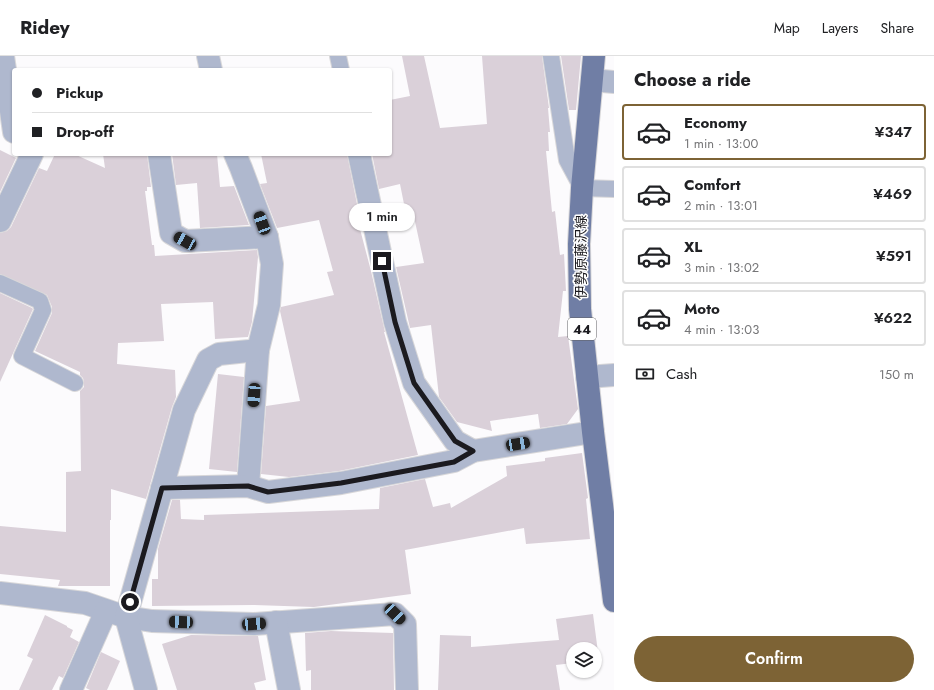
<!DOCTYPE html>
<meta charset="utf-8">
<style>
:root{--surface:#fff;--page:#f6f6f6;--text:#202124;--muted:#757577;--line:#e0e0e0;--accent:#7d6335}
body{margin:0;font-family:Jost,"Noto Sans JP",sans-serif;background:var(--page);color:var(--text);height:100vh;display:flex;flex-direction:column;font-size:15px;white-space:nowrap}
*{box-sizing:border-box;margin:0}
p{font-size:13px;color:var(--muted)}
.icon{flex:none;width:22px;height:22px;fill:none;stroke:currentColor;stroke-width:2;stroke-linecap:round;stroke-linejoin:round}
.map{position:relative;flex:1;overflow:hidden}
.drawer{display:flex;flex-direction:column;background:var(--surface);width:320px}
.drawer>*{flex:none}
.top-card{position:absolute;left:12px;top:12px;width:380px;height:88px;border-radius:4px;box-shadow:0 1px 3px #0004;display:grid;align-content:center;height:88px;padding:0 20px;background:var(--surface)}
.buttons{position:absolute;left:566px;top:586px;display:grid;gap:8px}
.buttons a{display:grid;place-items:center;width:36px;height:36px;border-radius:50%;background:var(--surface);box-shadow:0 1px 3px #0004;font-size:20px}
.end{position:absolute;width:18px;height:18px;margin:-9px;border:5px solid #1b1a1f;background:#fff;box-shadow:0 0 0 2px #fff}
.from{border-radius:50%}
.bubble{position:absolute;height:28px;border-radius:14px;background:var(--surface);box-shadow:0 1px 3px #0004;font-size:13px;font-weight:600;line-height:28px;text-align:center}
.car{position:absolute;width:12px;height:24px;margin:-12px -6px;border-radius:5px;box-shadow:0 0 3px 1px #0007;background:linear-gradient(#222 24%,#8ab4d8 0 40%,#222 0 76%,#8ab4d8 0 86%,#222 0)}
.top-card b{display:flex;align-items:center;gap:14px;height:38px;font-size:15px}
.top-card b+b{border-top:1px solid var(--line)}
.top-card i{width:10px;height:10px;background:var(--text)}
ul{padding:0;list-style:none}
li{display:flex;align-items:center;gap:12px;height:56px;margin:0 8px 6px;padding:0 12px;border:2px solid var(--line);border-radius:4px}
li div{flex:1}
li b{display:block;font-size:15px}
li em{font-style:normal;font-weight:600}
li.current{border-color:var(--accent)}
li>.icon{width:36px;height:36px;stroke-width:1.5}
h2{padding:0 20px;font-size:18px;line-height:48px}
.pay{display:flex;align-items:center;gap:10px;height:44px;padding:0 20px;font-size:15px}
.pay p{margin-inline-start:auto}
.button{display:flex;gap:8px;margin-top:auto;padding:8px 20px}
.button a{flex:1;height:46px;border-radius:24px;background:var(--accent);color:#fff;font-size:16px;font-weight:600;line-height:46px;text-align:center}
header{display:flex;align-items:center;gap:24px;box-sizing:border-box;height:56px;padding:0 20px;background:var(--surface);border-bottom:1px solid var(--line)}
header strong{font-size:19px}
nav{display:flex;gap:22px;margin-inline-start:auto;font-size:14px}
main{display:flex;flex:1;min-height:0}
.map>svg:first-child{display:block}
</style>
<header>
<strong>Ridey</strong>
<nav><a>Map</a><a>Layers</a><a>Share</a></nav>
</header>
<main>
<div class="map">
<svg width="614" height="634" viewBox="0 0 614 634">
<rect width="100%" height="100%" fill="#fcfbfd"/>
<!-- building -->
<g fill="#dad0d9">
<polygon points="402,0 424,0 440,72 487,68 482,0 542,0 549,52 548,52 550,76 548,76 549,95 546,95 552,156 555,155 560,199 564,198 566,235 563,235 558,281 568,280 578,353 567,368 540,372 538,358 490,365 492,375 457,366 439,341 431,269 410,272 396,211 424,207 414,161 407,163 400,128 379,133 372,98 390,98 390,44 410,40"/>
<polygon points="561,0 581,0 576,54 569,54"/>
<polygon points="0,94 16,102 0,136"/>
<polygon points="55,98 74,98 105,112 103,98 147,98 151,131 147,131 147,135 145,135 152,189 154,189 155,200 257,194 258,201 252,266 248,281 215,283 213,246 161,248 164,285 118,287 117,308 175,314 176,341 172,351 146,443 111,433 111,464 110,464 110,530 58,530 60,524 0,518 0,470 66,476 66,416 81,415 80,335 84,331 84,326 83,322 80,319 80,316 35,295 52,257 52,251 47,239 0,218 0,177 7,175 11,171 39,112 47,115"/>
<polygon points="172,98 217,98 220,131 234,130 249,169 200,172 197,127 176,129"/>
<polygon points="261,98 347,98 359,158 356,158 371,215 385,276 384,276 418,399 339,415 289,421 261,418 266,350 300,345 280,255 281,251 334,239 327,216 333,215 319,164 277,172 260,128 267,127"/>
<polygon points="0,237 32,252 33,253 0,326"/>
<polygon points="218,318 244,321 237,416 209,413"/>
<polygon points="582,397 588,442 586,443 590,483 526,488 524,472 405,494 411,538 314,551 253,549 152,550 152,523 158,523 158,493 172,444 180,444 181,463 204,464 204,459 379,453 380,432 425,423 433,451 450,447 451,452 507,420 506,410 545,405 545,402"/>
<polygon points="593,558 599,604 595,604 595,593 573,593 573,607 556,609 560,634 438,634 440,579 471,580 471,591 559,584 556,563"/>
<polygon points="45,559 67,570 67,571 73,574 70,581 79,586 63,622 59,620 52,634 19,634 33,603 27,600"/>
<polygon points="331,575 393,577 394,634 311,634 311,614 306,615 305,577"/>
<polygon points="191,579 258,580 266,624 254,627 256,634 177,634 162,588"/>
<polygon points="101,596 120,605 107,634 90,634 86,632"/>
</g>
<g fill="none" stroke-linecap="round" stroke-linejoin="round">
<defs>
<g id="service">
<polyline points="338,0 341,14"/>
<polyline points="551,0 567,104 582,132 614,133"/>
<polyline points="0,227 40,245 43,254 22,300 75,327"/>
</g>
<g id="minor">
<polyline points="3,0 14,76"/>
<polyline points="208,0 211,14"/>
<polyline points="592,24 614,26"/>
<polyline points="159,98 171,177 185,185 267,181"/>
<polyline points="359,98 395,266 414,327 455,385 473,395"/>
<polyline points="0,165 32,98"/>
<polyline points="587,321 614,319"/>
<polyline points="248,430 258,294"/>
<polyline points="162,432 248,430 268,436 341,427 454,405 473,395 593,376"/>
<polyline points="0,537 85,547 126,561 152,565 254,568 395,558 405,568 407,634"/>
<polyline points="276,566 289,634"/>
<polyline points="71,634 106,555"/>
<polyline points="146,634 126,561 184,354 208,304 219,298 258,294 269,249 272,208 267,181 241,112 235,98"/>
</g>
<polyline id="primary" points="594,0 582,132 579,188 580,253 593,376 614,545"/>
</defs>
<!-- service casing -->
<use href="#service" stroke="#d8d7d9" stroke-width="18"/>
<!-- minor casing -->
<use href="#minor" stroke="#d8d7d9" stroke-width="24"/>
<!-- primary casing -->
<use href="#primary" stroke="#d8d7d9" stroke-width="24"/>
<!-- service -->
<use href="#service" stroke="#afb8ce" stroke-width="16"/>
<!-- minor -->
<use href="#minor" stroke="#afb8ce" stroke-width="22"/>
<!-- primary -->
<use href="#primary" stroke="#707ea5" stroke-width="22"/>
</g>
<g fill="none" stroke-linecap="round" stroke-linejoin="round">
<!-- route -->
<polyline stroke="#1b1a1f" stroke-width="5" points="130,546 162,432 248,430 268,436 341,427 454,406 473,395 455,385 414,327 395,266 382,205"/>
</g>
<g text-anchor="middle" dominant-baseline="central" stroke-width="3" stroke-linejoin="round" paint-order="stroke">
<!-- shield labels -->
<rect fill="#fff" stroke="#5f5f62" stroke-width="1" x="568" y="262" width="28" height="22" rx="3"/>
<g font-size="13" font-weight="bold" fill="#1b1a1f">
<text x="582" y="273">44</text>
</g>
<!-- street labels -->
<g font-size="14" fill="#1b1a1f" stroke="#fff">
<text transform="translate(581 201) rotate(-90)">伊勢原藤沢線</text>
</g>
</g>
</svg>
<div class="buttons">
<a><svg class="icon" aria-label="layers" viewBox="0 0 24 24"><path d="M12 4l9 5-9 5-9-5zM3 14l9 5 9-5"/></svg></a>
</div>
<i class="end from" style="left:130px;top:546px"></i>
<i class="end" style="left:382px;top:205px"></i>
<div class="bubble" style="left:349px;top:147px;width:66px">1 min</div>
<i class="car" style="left:262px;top:167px;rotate:340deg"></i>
<i class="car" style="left:185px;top:185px;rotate:299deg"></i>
<i class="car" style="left:254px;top:339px;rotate:184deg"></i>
<i class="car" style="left:518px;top:388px;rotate:81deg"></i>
<i class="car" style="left:395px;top:558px;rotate:134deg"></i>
<i class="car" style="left:181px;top:566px;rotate:272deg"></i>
<i class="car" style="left:254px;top:568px;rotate:86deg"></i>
<div class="top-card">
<b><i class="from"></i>Pickup</b>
<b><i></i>Drop-off</b>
</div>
</div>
<section class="drawer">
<h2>Choose a ride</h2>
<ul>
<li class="current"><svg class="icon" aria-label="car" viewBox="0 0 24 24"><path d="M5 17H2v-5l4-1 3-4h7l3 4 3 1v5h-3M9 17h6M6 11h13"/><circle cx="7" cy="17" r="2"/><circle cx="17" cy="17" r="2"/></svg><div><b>Economy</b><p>1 min · 13:00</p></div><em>¥347</em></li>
<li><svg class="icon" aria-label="car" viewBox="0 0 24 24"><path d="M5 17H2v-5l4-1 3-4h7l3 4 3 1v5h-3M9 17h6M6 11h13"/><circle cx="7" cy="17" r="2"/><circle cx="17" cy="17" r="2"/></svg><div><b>Comfort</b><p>2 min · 13:01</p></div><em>¥469</em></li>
<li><svg class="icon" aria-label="car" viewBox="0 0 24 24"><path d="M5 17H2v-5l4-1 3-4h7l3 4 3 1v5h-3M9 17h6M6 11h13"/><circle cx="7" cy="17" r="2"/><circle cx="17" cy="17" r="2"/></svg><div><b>XL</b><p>3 min · 13:02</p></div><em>¥591</em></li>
<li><svg class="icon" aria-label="car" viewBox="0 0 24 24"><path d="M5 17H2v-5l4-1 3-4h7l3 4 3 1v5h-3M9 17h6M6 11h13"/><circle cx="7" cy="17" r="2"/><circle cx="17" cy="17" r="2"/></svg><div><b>Moto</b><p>4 min · 13:03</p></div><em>¥622</em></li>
</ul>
<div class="pay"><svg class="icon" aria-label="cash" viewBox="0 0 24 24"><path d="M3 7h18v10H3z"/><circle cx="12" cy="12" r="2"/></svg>Cash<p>150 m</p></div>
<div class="button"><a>Confirm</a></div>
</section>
</main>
